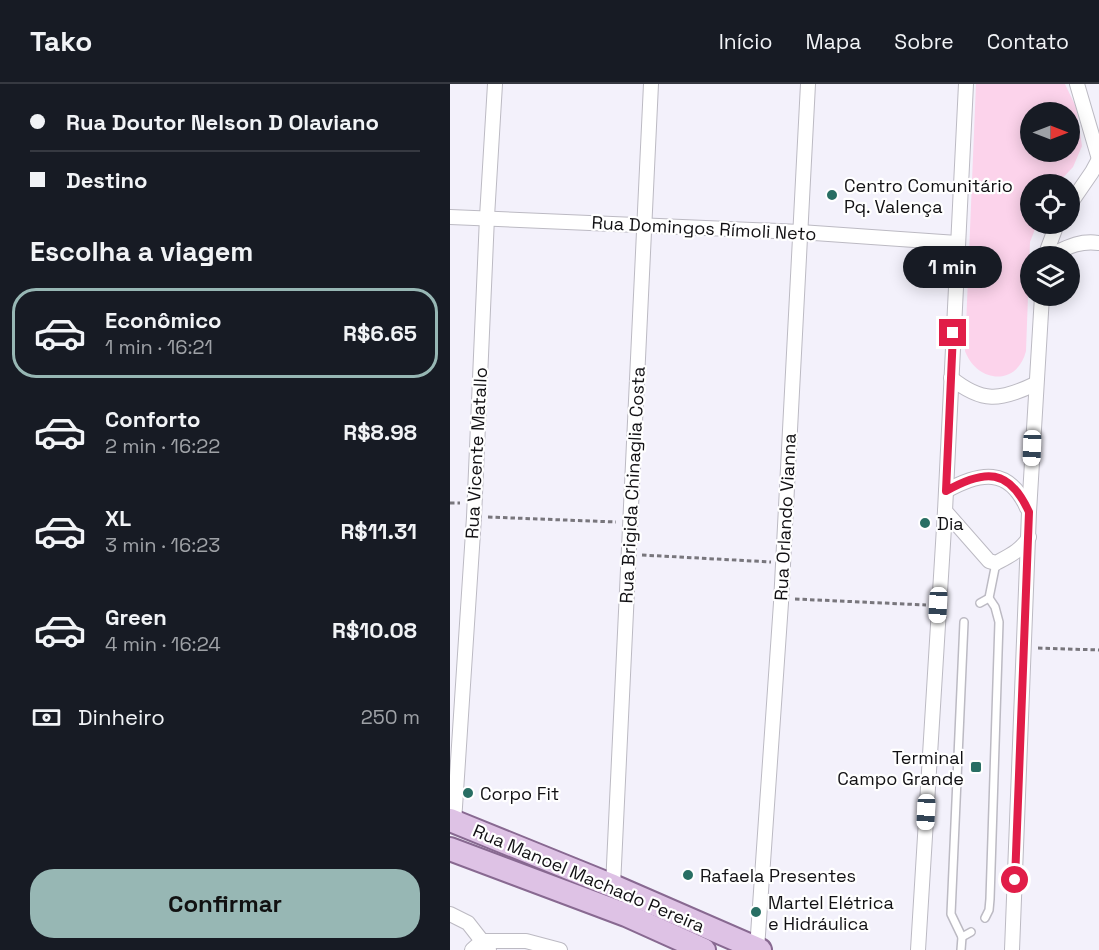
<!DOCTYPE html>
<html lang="pt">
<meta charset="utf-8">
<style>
:root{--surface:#171b24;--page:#242831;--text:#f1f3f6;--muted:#9ea1a6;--line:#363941;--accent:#97b7b4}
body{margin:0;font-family:"Space Grotesk",sans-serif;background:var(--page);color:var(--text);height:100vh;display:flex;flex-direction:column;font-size:22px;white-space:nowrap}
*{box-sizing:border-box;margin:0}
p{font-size:20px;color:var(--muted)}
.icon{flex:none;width:33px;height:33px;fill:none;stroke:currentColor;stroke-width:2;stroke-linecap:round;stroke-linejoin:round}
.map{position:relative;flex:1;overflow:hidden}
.panel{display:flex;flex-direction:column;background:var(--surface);width:450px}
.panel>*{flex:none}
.top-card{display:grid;align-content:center;height:132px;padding:0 30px;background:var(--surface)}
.needle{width:39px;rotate:90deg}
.tools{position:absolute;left:570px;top:18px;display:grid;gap:12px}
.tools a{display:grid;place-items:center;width:60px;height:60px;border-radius:50%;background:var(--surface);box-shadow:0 3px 15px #0003;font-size:30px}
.end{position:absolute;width:27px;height:27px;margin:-14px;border:8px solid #e11d48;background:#fff;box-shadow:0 0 0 3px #fff}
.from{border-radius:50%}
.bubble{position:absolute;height:42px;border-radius:21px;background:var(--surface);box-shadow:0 3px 15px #0003;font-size:20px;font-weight:600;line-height:42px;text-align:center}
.car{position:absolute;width:18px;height:36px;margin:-18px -9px;border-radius:8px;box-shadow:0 0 4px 2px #0007;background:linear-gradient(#fff 24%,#345 0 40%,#fff 0 76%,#345 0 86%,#fff 0)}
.top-card b{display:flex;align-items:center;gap:21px;height:57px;font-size:22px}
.top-card b+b{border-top:2px solid var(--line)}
.top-card i{width:15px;height:15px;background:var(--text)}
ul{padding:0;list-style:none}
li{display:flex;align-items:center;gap:18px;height:90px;margin:0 12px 9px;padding:0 18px;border:3px solid transparent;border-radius:24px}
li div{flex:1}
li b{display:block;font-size:22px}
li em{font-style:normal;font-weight:600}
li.current{border-color:var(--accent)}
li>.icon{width:54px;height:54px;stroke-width:1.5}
h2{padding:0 30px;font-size:27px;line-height:72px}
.pay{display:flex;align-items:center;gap:15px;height:66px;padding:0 30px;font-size:22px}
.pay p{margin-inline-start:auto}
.cta{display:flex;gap:12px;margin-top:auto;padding:12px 30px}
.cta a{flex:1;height:69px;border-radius:24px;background:var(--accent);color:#111;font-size:24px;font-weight:600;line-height:69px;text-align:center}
header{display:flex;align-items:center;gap:36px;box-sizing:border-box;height:84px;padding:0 30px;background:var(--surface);border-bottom:2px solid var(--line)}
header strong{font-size:28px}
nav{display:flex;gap:33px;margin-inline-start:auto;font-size:21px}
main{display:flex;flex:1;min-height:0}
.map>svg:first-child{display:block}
</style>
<header>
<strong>Tako</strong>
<nav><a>Início</a><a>Mapa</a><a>Sobre</a><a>Contato</a></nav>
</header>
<main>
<section class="panel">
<div class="top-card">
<b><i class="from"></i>Rua Doutor Nelson D Olaviano</b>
<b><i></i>Destino</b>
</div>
<h2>Escolha a viagem</h2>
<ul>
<li class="current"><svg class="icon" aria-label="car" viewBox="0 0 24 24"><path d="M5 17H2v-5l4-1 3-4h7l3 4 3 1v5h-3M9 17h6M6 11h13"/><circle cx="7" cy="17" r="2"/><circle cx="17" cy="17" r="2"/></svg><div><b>Econômico</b><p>1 min · 16:21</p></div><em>R$6.65</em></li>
<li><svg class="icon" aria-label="car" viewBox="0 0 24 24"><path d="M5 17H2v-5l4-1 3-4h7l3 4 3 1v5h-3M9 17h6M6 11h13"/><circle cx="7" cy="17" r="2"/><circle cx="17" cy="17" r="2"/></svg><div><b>Conforto</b><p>2 min · 16:22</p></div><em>R$8.98</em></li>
<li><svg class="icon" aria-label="car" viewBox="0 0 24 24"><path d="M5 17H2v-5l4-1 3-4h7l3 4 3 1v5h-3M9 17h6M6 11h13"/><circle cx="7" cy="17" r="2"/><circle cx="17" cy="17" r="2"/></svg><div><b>XL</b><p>3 min · 16:23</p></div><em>R$11.31</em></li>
<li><svg class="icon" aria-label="car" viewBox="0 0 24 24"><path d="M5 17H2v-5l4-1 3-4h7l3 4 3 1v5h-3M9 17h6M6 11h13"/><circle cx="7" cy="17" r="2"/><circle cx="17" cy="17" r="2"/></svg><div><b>Green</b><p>4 min · 16:24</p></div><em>R$10.08</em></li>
</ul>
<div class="pay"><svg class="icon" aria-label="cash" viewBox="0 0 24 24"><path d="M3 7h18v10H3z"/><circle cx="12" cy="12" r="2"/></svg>Dinheiro<p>250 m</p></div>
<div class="cta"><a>Confirmar</a></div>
</section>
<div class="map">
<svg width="649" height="866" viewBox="0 0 649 866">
<rect width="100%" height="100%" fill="#f3f1fb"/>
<!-- green -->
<path fill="#fcd3eb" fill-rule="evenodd" d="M526,0H615L626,23L632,62L623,83L607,100H580V140H587L580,158L576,267C567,303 527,299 515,267ZM580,28H620V68H580Z"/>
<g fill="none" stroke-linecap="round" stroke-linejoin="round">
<defs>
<g id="lane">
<polyline points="530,519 539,514"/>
<polyline points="535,834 539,826 540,815 549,538 545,523 539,514 546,479"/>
<polyline points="512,853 521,848"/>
<polyline points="511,866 512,853 501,830 514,538"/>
</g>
<g id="street">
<polyline points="627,0 649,75"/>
<polyline points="620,120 642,88 649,75"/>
<polyline points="0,133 350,148 507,159"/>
<polyline points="595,172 607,140"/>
<path d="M599,172C616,164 629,156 649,159"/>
<path d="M501,294C532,319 550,317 585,300"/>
<path d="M496,407C530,388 559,383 577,424"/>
<path d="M495,427L539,477L546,479C559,472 572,466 579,453"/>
<polyline points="4,738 24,433 37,133 45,0"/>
<polyline points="163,802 201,0"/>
<polyline points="0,830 18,839 32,857 22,866"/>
<polyline points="307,865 331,519 358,0"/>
<polyline points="39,866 32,857 76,857 110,866"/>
<polyline points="468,866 495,427 516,0"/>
<polyline points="562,866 579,428 592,212"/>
</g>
<g id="primary">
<polyline points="0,736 163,802 310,866"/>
<polyline points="0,765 176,831 254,866"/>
</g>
</defs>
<!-- lane casing -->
<use href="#lane" stroke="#bcbac3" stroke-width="10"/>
<!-- street casing -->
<use href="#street" stroke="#bcbac3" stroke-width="16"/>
<!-- primary casing -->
<use href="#primary" stroke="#886991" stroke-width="26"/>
<!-- path -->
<g stroke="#78767c" stroke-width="3" stroke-dasharray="4.5 3" stroke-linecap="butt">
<polyline points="0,419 10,419"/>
<polyline points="38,433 166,438"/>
<polyline points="192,471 321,478"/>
<polyline points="345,515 476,521"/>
<polyline points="588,564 649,566"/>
</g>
<!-- lane -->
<use href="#lane" stroke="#fff" stroke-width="7"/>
<!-- street -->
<use href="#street" stroke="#fff" stroke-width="14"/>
<!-- primary -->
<use href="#primary" stroke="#dec2e5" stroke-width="22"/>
</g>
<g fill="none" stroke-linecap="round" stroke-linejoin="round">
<!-- route -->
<path stroke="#e11d48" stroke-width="8" d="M503,249L496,407C535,385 559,384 579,428L565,796"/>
</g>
<!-- markers -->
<g fill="#286e63" stroke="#fff" stroke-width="2">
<circle cx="382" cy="111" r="6"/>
<circle cx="475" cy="439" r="6"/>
<rect x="520" y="677" width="12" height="12" rx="3"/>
<circle cx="18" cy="709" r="6"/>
<circle cx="238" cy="791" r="6"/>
<circle cx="306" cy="828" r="6"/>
</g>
<g text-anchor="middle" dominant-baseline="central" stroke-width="4.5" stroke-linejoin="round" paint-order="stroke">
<!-- poi labels -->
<g font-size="18" fill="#121114" stroke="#fff" text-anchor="start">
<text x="394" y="101">Centro Comunitário<tspan x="394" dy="21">Pq. Valença</tspan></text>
<text x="487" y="439">Dia</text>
<text x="514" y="673" text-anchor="end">Terminal<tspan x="514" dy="21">Campo Grande</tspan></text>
<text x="30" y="709">Corpo Fit</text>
<text x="250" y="791">Rafaela Presentes</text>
<text x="318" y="818">Martel Elétrica<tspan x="318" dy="21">e Hidráulica</tspan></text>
</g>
<!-- street labels -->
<g font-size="18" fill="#121114" stroke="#fff">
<text transform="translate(254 144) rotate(3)">Rua Domingos Rímoli Neto</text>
<text transform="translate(26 369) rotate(-87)">Rua Vicente Matallo</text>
<text transform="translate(182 401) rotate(-87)">Rua Brigida Chinaglia Costa</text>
<text transform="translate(335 433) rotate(-87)">Rua Orlando Vianna</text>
<text transform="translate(139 794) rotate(23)">Rua Manoel Machado Pereira</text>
</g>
</g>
</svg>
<div class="tools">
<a><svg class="needle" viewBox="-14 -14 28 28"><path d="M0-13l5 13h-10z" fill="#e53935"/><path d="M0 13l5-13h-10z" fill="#9ea1a6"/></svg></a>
<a><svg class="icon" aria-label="locate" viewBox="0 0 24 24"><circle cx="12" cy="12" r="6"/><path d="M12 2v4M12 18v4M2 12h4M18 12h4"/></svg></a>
<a><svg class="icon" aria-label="layers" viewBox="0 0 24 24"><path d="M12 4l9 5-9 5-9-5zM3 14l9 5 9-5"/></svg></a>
</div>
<i class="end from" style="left:565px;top:796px"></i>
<i class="end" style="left:503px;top:249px"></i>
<div class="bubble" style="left:453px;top:162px;width:99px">1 min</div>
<i class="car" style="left:582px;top:364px;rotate:182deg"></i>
<i class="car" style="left:488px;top:521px;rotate:183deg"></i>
<i class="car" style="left:476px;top:728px;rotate:183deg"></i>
</div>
</main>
